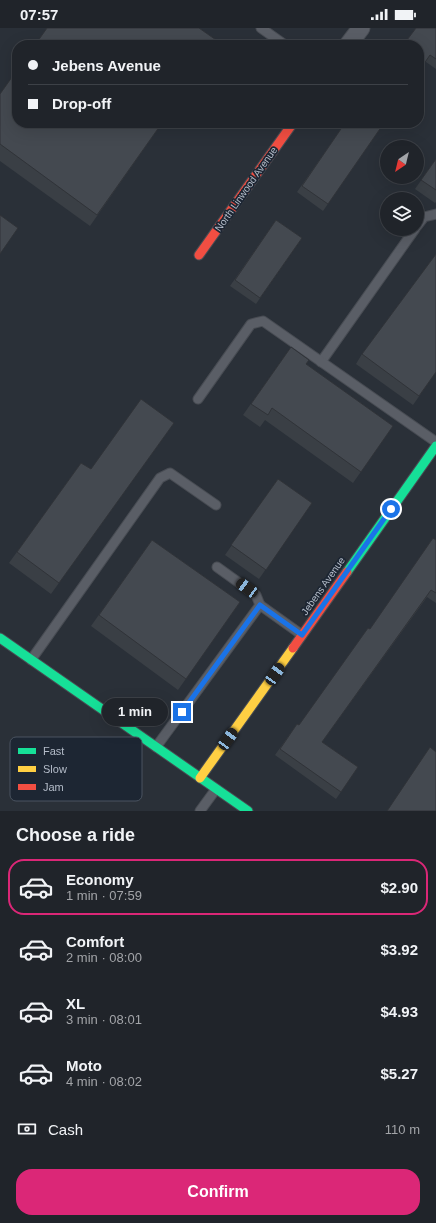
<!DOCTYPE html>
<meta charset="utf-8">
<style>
:root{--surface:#20242a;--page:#282c32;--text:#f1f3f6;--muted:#a2a4a8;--line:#3d4147;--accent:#db2777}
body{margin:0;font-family:Helvetica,sans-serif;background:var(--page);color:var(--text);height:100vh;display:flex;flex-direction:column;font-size:15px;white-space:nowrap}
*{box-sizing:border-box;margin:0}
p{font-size:13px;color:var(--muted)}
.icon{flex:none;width:22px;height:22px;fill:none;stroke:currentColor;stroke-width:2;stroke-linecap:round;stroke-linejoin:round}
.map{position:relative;height:783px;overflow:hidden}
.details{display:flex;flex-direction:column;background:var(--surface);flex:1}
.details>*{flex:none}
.top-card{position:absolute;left:12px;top:12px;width:412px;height:88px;border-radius:16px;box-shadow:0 4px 16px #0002,0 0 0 1px var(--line);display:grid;align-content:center;height:88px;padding:0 16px;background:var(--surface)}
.needle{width:26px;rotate:215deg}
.tools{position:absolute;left:380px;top:112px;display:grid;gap:8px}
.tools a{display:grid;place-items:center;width:44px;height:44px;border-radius:50%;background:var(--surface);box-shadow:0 4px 16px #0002,0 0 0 1px var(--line);font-size:20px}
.end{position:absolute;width:18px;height:18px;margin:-9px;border:5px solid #1a73e8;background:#fff;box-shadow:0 0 0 2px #fff}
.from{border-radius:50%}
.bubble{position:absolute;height:28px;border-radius:14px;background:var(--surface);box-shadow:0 4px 16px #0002,0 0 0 1px var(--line);font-size:13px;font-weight:800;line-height:28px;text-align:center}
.car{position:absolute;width:12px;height:24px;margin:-12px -6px;border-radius:5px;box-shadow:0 0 3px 1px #0007;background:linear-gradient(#222 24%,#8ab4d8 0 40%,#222 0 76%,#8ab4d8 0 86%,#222 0)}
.top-card b{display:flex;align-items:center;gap:14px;height:38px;font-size:15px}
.top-card b+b{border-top:1px solid var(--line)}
.top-card i{width:10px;height:10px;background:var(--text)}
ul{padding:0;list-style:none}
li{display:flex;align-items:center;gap:12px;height:56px;margin:0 8px 6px;padding:0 8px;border:2px solid transparent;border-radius:16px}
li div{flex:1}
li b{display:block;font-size:15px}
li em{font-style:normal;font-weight:800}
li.selected{border-color:var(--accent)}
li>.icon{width:36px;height:36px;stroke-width:1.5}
h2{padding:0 16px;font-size:18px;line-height:48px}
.pay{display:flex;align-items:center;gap:10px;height:44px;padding:0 16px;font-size:15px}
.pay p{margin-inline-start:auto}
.cta{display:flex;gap:8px;margin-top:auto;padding:8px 16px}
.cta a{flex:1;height:46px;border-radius:16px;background:var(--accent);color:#fff;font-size:16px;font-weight:800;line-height:46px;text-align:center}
.status{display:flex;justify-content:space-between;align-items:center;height:28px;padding:0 20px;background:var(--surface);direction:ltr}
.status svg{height:11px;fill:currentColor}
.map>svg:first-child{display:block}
</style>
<div class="status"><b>07:57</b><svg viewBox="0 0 49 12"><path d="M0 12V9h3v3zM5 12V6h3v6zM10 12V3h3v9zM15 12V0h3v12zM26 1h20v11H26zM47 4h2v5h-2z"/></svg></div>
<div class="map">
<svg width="436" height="783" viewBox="0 0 436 783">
<rect width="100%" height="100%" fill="#2a3038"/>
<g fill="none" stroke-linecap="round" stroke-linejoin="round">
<defs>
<g id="lane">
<polyline points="261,0 285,17"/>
<polyline points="417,198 424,189 436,186"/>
<polyline points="321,334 415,201"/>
<polyline points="198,371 251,296 263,293 436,414"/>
<polyline points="260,577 302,607"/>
<polyline points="31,632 160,450 170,445 216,477"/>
<polyline points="156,719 260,577 256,567 217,539"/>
<polyline points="200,783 216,761"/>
</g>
<polyline id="street" points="348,17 361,0"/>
<g id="fast">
<polyline points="347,544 436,418"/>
<polyline points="0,610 248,783"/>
</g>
<polyline id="slow" points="200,750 293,620"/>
<g id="jam">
<polyline points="199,227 293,95"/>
<polyline points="293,620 347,544"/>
</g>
</defs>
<!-- lane casing -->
<use href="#lane" stroke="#484c53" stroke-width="11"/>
<!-- street casing -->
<use href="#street" stroke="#484c53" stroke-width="19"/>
<!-- fast casing -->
<use href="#fast" stroke="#484c53" stroke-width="11"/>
<!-- slow casing -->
<use href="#slow" stroke="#484c53" stroke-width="11"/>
<!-- jam casing -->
<use href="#jam" stroke="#484c53" stroke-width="11"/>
<!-- lane -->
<use href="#lane" stroke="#5a5e66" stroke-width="9"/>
<!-- street -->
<use href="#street" stroke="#5a5e66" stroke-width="17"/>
<!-- fast -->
<use href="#fast" stroke="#16e098" stroke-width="9"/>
<!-- slow -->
<use href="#slow" stroke="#ffcf43" stroke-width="9"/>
<!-- jam -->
<use href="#jam" stroke="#f24e42" stroke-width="9"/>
</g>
<!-- wall -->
<g fill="#3a3f45">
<polygon points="436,0 436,41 426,34 404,16"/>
<polygon points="0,66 162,95 90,198 0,133"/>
<polygon points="343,95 384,95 323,183 297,164 344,97 342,96"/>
<polygon points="436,131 436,174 435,175 415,161"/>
<polygon points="276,192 302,210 256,276 230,258"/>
<polygon points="291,319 306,336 393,398 353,455 265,392 260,399 243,387"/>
<polygon points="362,326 436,344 413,377 356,336"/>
<polygon points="174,395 51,566 9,535 81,435 91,441"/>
<polygon points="278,451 312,475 259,551 225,527"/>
<polygon points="152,512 240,574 178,662 91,598"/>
<polygon points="436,512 436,575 427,569 322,714 358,739 336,771 275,727 297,696 299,697"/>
</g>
<!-- building -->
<g fill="#444950" stroke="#303338">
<polygon points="47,0 199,0 219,14 217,17 35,17"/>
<polygon points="416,0 436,0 436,31 430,27 419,43 419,17 398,17 401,13 404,16"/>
<polygon points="17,42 17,95 162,95 97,187 0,116 0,66"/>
<polygon points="345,95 384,95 328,176 302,158"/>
<polygon points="436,131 436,162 421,152"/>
<polygon points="0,187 18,200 0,226"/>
<polygon points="276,192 302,210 260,270 235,252"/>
<polygon points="436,226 436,344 419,368 362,326"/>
<polygon points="291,319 309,332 306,336 393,398 361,444 272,380 268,387 251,376"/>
<polygon points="141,371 174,395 59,555 17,524 81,435 91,441"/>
<polygon points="278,451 312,475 266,542 231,517"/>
<polygon points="433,510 436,512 436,565 431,562 322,714 358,739 341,764 280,721 297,696 299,697 368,600 370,601"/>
<polygon points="152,512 240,574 186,651 99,587"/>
<polygon points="430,719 436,724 436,783 387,783"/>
</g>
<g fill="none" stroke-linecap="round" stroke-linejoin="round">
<!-- route -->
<polyline stroke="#1a73e8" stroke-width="5" points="182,684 260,577 302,607 391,481"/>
</g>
<g text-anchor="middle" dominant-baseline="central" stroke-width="3.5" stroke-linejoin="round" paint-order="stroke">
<!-- street labels -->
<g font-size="10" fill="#b4bcc9" stroke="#1d2633">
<text transform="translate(246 161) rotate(-55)">North Linwood Avenue</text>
<text transform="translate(323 558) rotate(-55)">Jebens Avenue</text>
</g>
</g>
<!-- legend -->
<rect x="10" y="709" width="132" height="64" rx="6" fill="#1d2633" stroke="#4a5360" stroke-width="1"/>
<rect x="18" y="720" width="18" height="6" fill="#16e098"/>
<rect x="18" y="738" width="18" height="6" fill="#ffcf43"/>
<rect x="18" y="756" width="18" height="6" fill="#f24e42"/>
<g font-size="11" fill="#b4bcc9">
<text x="43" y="727">Fast</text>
<text x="43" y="745">Slow</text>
<text x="43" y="763">Jam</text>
</g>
</svg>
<div class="tools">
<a><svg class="needle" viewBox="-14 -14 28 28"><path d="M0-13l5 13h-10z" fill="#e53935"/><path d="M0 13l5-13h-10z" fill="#a2a4a8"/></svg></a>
<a><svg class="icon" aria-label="layers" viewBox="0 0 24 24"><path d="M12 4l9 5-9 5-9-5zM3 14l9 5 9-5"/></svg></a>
</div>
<i class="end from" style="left:391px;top:481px"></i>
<i class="end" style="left:182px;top:684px"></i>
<div class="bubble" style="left:102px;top:670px;width:66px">1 min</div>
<i class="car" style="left:247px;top:560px;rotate:306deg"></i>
<i class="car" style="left:275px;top:646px;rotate:35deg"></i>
<i class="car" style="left:228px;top:711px;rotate:36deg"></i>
<div class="top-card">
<b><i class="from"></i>Jebens Avenue</b>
<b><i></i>Drop-off</b>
</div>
</div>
<section class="details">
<h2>Choose a ride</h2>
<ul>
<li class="selected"><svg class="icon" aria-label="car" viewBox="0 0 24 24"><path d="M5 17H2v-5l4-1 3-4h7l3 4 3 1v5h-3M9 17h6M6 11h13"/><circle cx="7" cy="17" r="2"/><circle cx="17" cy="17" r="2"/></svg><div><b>Economy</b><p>1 min · 07:59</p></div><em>$2.90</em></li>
<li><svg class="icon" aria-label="car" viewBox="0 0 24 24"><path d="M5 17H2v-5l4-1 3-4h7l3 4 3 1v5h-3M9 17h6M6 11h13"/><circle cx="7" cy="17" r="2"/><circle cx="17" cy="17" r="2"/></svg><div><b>Comfort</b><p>2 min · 08:00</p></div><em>$3.92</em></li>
<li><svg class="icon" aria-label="car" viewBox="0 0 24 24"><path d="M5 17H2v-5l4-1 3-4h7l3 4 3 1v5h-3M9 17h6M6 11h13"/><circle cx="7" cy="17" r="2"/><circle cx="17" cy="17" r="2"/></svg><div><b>XL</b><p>3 min · 08:01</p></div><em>$4.93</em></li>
<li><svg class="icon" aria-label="car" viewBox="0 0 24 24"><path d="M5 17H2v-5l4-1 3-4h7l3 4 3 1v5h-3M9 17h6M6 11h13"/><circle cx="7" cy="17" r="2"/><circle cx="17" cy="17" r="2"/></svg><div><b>Moto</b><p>4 min · 08:02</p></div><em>$5.27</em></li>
</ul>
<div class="pay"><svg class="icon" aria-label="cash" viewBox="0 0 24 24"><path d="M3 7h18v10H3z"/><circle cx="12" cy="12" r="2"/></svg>Cash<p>110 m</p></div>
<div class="cta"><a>Confirm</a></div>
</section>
